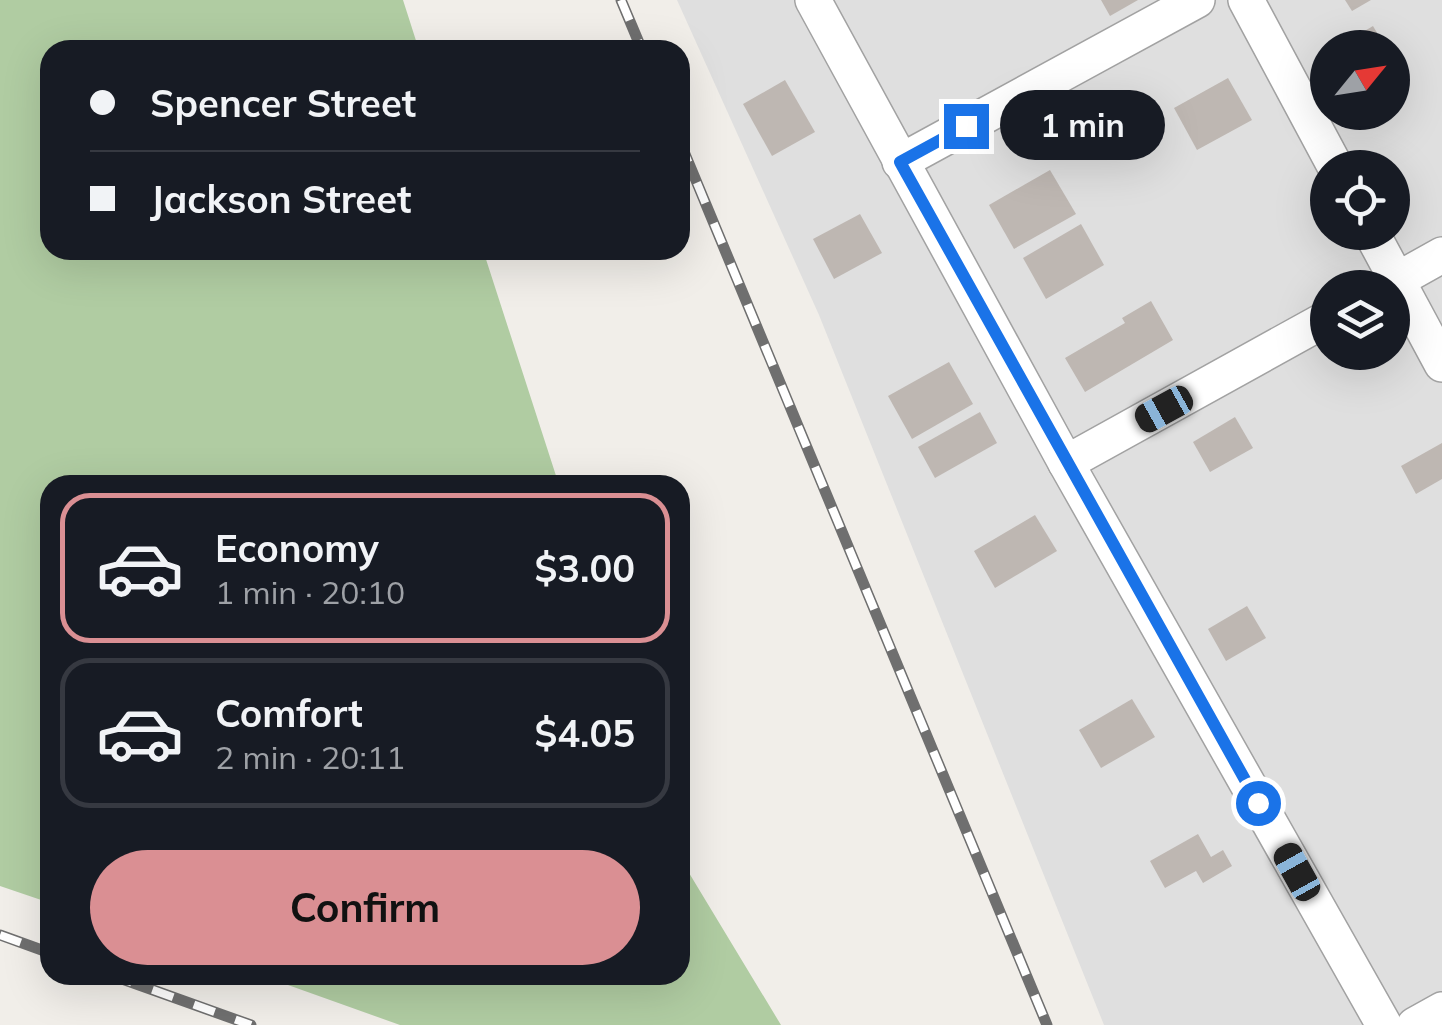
<!DOCTYPE html>
<meta charset="utf-8">
<style>
:root{--surface:#171b24;--page:#242831;--text:#f1f3f6;--muted:#9ea1a6;--line:#363941;--accent:#da8f93}
body{margin:0;font-family:Mulish,sans-serif;background:var(--page);color:var(--text);height:100vh;display:flex;flex-direction:column;font-size:38px;white-space:nowrap}
*{box-sizing:border-box;margin:0}
p{font-size:32px;color:var(--muted)}
.icon{flex:none;width:55px;height:55px;fill:none;stroke:currentColor;stroke-width:2;stroke-linecap:round;stroke-linejoin:round}
.map{position:relative;flex:1;overflow:hidden}
.side{position:absolute;left:40px;top:475px;width:650px;height:510px;display:flex;flex-direction:column;background:var(--surface);border-radius:30px;box-shadow:0 10px 40px #0002}
.side>*{flex:none}
.hud{position:absolute;left:40px;top:40px;width:650px;height:220px;border-radius:30px;box-shadow:0 10px 40px #0002;display:grid;align-content:center;height:220px;padding:0 50px;background:var(--surface)}
.needle{width:65px;rotate:60deg}
.controls{position:absolute;left:1310px;top:30px;display:grid;gap:20px}
.controls a{display:grid;place-items:center;width:100px;height:100px;border-radius:50%;background:var(--surface);box-shadow:0 10px 40px #0002;font-size:50px}
.end{position:absolute;width:45px;height:45px;margin:-22px;border:12px solid #1a73e8;background:#fff;box-shadow:0 0 0 5px #fff}
.from{border-radius:50%}
.bubble{position:absolute;height:70px;border-radius:35px;background:var(--surface);box-shadow:0 10px 40px #0002;font-size:32px;font-weight:700;line-height:70px;text-align:center}
.car{position:absolute;width:30px;height:60px;margin:-30px -15px;border-radius:12px;box-shadow:0 0 8px 2px #0007;background:linear-gradient(#222 24%,#8ab4d8 0 40%,#222 0 76%,#8ab4d8 0 86%,#222 0)}
.hud b{display:flex;align-items:center;gap:35px;height:95px;font-size:38px}
.hud b+b{border-top:2px solid var(--line)}
.hud i{width:25px;height:25px;background:var(--text)}
ul{padding:18px 0 0;list-style:none}
li{display:flex;align-items:center;gap:30px;height:150px;margin:0 20px 15px;padding:0 30px;border:5px solid var(--line);border-radius:30px}
li div{flex:1}
li b{display:block;font-size:38px}
li em{font-style:normal;font-weight:700}
li.active{border-color:var(--accent)}
li>.icon{width:90px;height:90px;stroke-width:1.5}
.action{display:flex;gap:20px;margin-top:auto;padding:20px 50px}
.action a{flex:1;height:115px;border-radius:60px;background:var(--accent);color:#111;font-size:40px;font-weight:700;line-height:115px;text-align:center}
.map>svg:first-child{display:block}
</style>
<div class="map">
<svg width="1442" height="1025" viewBox="0 0 1442 1025">
<rect width="100%" height="100%" fill="#f1eee9"/>
<!-- residential -->
<path fill="#dfdfdf" fill-rule="evenodd" d="M677,0H1442V1025H1104L819,315ZM1328,48H1392V112H1328ZM1328,168H1392V232H1328ZM1328,288H1392V352H1328Z"/>
<!-- forest -->
<g fill="#b0cca2">
<polygon points="0,0 403,0 419,50 50,50 50,250 483,250 559,485 50,485 50,903 0,886"/>
<polygon points="680,858 781,1025 400,1025 260,975 680,975"/>
</g>
<!-- building -->
<g fill="#beb7b2">
<polygon points="1101,0 1138,0 1110,16"/>
<polygon points="1345,0 1371,0 1352,11"/>
<polygon points="1373,26 1386,48 1336,48"/>
<polygon points="1228,78 1252,120 1197,150 1174,108"/>
<polygon points="785,80 815,132 772,156 743,104"/>
<polygon points="1050,170 1076,214 1014,249 989,205"/>
<polygon points="860,214 882,253 834,279 813,239"/>
<polygon points="1081,224 1104,265 1046,299 1023,258"/>
<polygon points="1151,301 1173,340 1085,392 1065,358 1125,323 1122,318"/>
<polygon points="949,362 973,404 912,439 888,396"/>
<polygon points="980,412 997,443 935,478 918,447"/>
<polygon points="1235,417 1253,448 1210,472 1193,442"/>
<polygon points="1442,443 1442,479 1416,494 1401,466"/>
<polygon points="1035,515 1057,551 995,588 974,551"/>
<polygon points="1247,606 1266,638 1226,661 1208,629"/>
<polygon points="1132,699 1155,737 1101,768 1079,730"/>
<polygon points="1198,834 1211,857 1223,850 1232,866 1203,883 1196,871 1165,888 1150,861"/>
</g>
<g fill="none" stroke-linecap="round" stroke-linejoin="round">
<defs>
<g id="minor">
<polyline points="813,0 1066,463 1384,1025"/>
<polyline points="1246,0 1336,168"/>
<polyline points="900,162 1197,0"/>
<polyline points="1371,232 1442,364"/>
<polyline points="1383,288 1442,255"/>
<polyline points="1066,463 1328,318"/>
<polyline points="1415,1025 1442,1010"/>
</g>
</defs>
<!-- minor casing -->
<use href="#minor" stroke="#a2a2a2" stroke-width="38"/>
<!-- minor -->
<use href="#minor" stroke="#fff" stroke-width="35"/>
<defs>
<g id="rail">
<polyline points="621,0 642,50"/>
<polyline points="680,142 1047,1025"/>
<polyline points="0,935 50,953"/>
<polyline points="111,975 251,1025"/>
</g>
</defs>
<!-- rail casing -->
<use href="#rail" stroke="#6f6f6f" stroke-width="11"/>
<!-- rail -->
<use href="#rail" stroke="#fff" stroke-width="8" stroke-dasharray="22" stroke-linecap="butt"/>
</g>
<g fill="none" stroke-linecap="round" stroke-linejoin="round">
<!-- route -->
<polyline stroke="#1a73e8" stroke-width="12" points="966,126 900,162 1258,803"/>
</g>
</svg>
<div class="controls">
<a><svg class="needle" viewBox="-14 -14 28 28"><path d="M0-13l5 13h-10z" fill="#e53935"/><path d="M0 13l5-13h-10z" fill="#9ea1a6"/></svg></a>
<a><svg class="icon" aria-label="locate" viewBox="0 0 24 24"><circle cx="12" cy="12" r="6"/><path d="M12 2v4M12 18v4M2 12h4M18 12h4"/></svg></a>
<a><svg class="icon" aria-label="layers" viewBox="0 0 24 24"><path d="M12 4l9 5-9 5-9-5zM3 14l9 5 9-5"/></svg></a>
</div>
<i class="end from" style="left:1258px;top:803px"></i>
<i class="end" style="left:966px;top:126px"></i>
<div class="bubble" style="left:1000px;top:90px;width:165px">1 min</div>
<i class="car" style="left:1164px;top:409px;rotate:241deg"></i>
<i class="car" style="left:1297px;top:872px;rotate:331deg"></i>
<div class="hud">
<b><i class="from"></i>Spencer Street</b>
<b><i></i>Jackson Street</b>
</div>
<section class="side">
<ul>
<li class="active"><svg class="icon" aria-label="car" viewBox="0 0 24 24"><path d="M5 17H2v-5l4-1 3-4h7l3 4 3 1v5h-3M9 17h6M6 11h13"/><circle cx="7" cy="17" r="2"/><circle cx="17" cy="17" r="2"/></svg><div><b>Economy</b><p>1 min · 20:10</p></div><em>$3.00</em></li>
<li><svg class="icon" aria-label="car" viewBox="0 0 24 24"><path d="M5 17H2v-5l4-1 3-4h7l3 4 3 1v5h-3M9 17h6M6 11h13"/><circle cx="7" cy="17" r="2"/><circle cx="17" cy="17" r="2"/></svg><div><b>Comfort</b><p>2 min · 20:11</p></div><em>$4.05</em></li>
</ul>
<div class="action"><a>Confirm</a></div>
</section>
</div>
